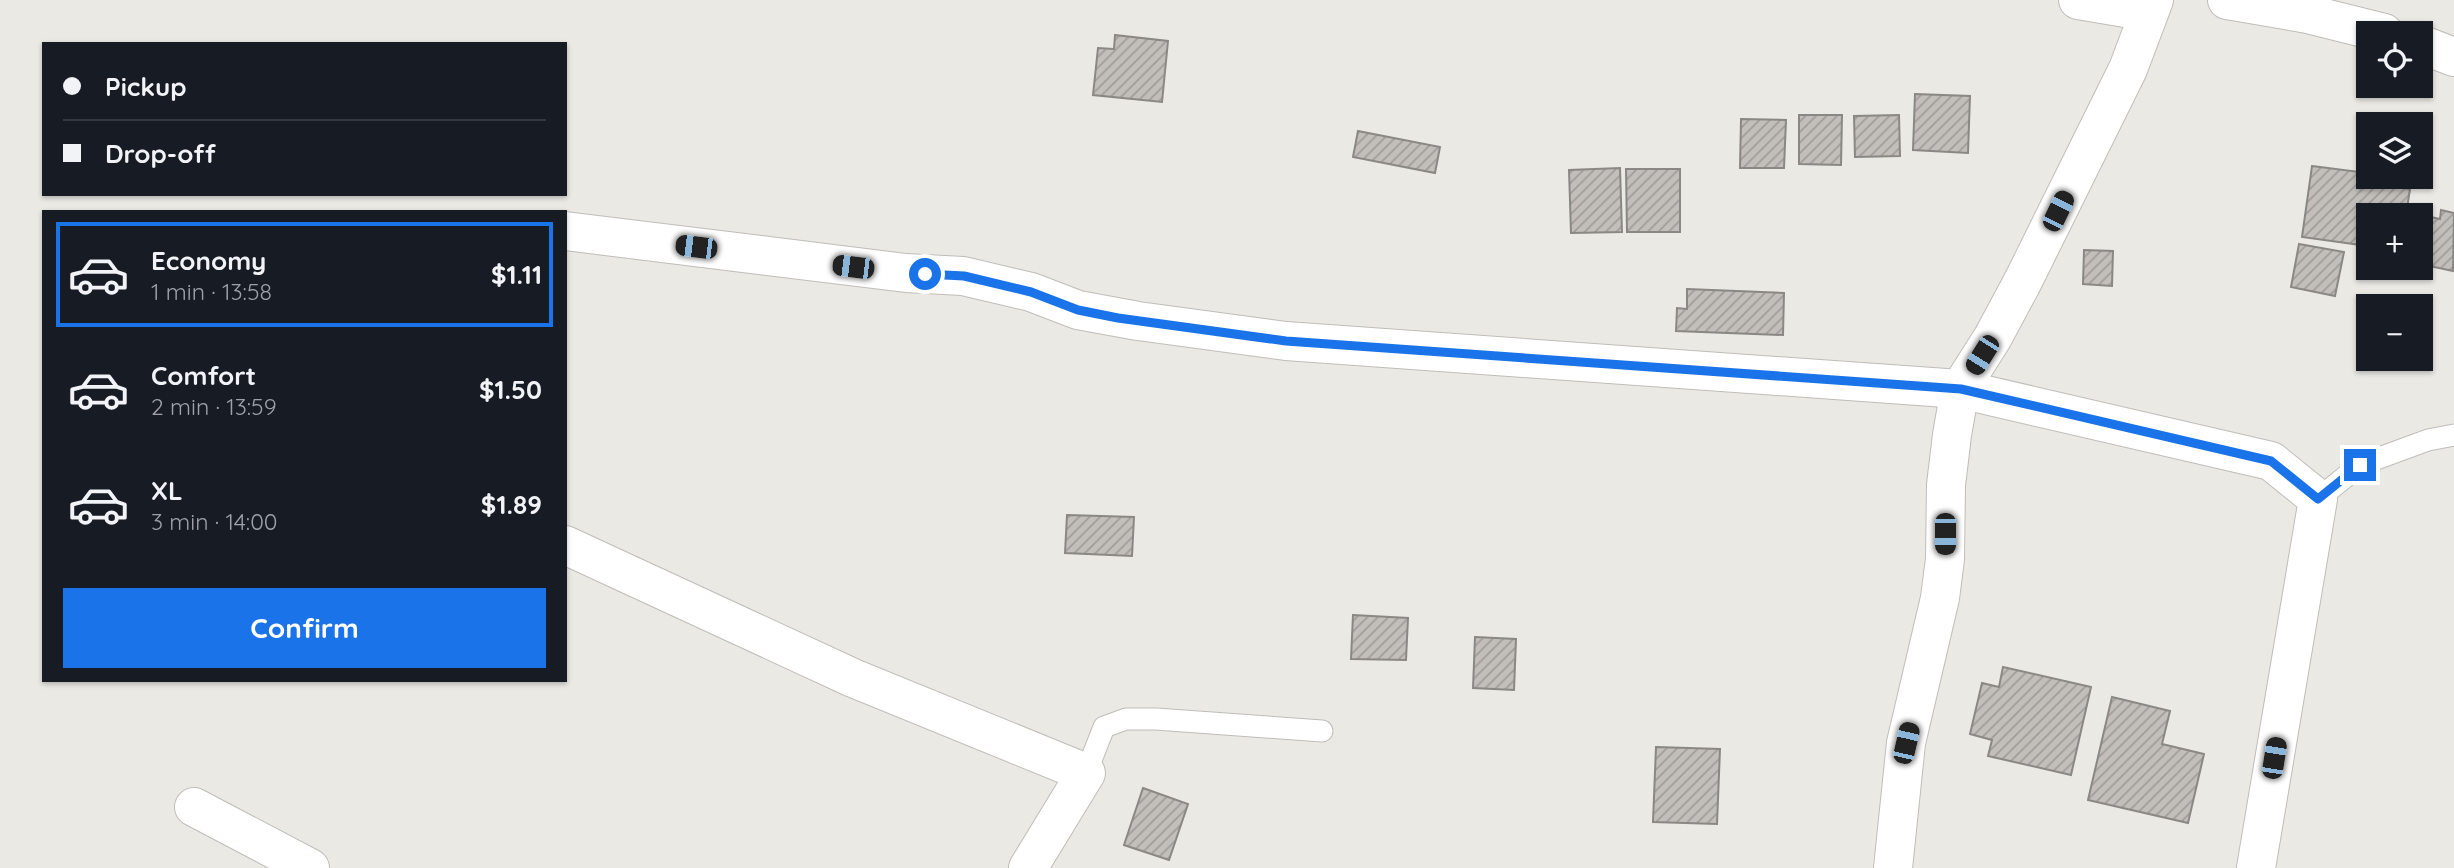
<!DOCTYPE html>
<meta charset="utf-8">
<style>
:root{--surface:#171b24;--page:#20242c;--text:#f1f3f6;--muted:#9ea1a6;--line:#363941;--accent:#1a73e8}
body{margin:0;font-family:Quicksand,sans-serif;background:var(--page);color:var(--text);height:100vh;display:flex;flex-direction:column;font-size:26px;white-space:nowrap}
*{box-sizing:border-box;margin:0}
p{font-size:23px;color:var(--muted)}
.icon{flex:none;width:38px;height:38px;fill:none;stroke:currentColor;stroke-width:2;stroke-linecap:round;stroke-linejoin:round}
.map{position:relative;flex:1;overflow:hidden}
.sheet{position:absolute;left:42px;top:210px;width:525px;height:472px;display:flex;flex-direction:column;background:var(--surface);border-radius:0px;box-shadow:0 2px 5px #0004}
.sheet>*{flex:none}
.top-card{position:absolute;left:42px;top:42px;width:525px;height:154px;border-radius:0px;box-shadow:0 2px 5px #0004;display:grid;align-content:center;height:154px;padding:0 21px;background:var(--surface)}
.controls{position:absolute;left:2356px;top:21px;display:grid;gap:14px}
.controls a{display:grid;place-items:center;width:77px;height:77px;border-radius:0px;background:var(--surface);box-shadow:0 2px 5px #0004;font-size:35px}
.end{position:absolute;width:32px;height:32px;margin:-16px;border:9px solid #1a73e8;background:#fff;box-shadow:0 0 0 4px #fff}
.from{border-radius:50%}
.car{position:absolute;width:21px;height:42px;margin:-21px -10px;border-radius:9px;box-shadow:0 0 5px 2px #0007;background:linear-gradient(#222 24%,#8ab4d8 0 40%,#222 0 76%,#8ab4d8 0 86%,#222 0)}
.top-card b{display:flex;align-items:center;gap:24px;height:66px;font-size:26px}
.top-card b+b{border-top:2px solid var(--line)}
.top-card i{width:18px;height:18px;background:var(--text)}
ul{padding:12px 0 0;list-style:none}
li{display:flex;align-items:center;gap:21px;height:105px;margin:0 14px 10px;padding:0 7px;border:4px solid transparent;border-radius:0px}
li div{flex:1}
li b{display:block;font-size:26px}
li em{font-style:normal;font-weight:800}
li.active{border-color:var(--accent)}
li>.icon{width:63px;height:63px;stroke-width:1.5}
.cta{display:flex;gap:14px;margin-top:auto;padding:14px 21px}
.cta a{flex:1;height:80px;border-radius:0px;background:var(--accent);color:#fff;font-size:28px;font-weight:800;line-height:80px;text-align:center}
.map>svg:first-child{display:block}
</style>
<div class="map">
<svg width="2454" height="868" viewBox="0 0 2454 868">
<defs>
<pattern id="building-hatch" width="6" height="6" patternUnits="userSpaceOnUse" patternTransform="scale(1.75)"><rect width="6" height="6" fill="#c2bfbb"/><path d="M-1 1l2-2M0 6l6-6M5 7l2-2" fill="none" stroke="#9f9c99"/></pattern>
</defs>
<rect width="100%" height="100%" fill="#ebe9e4"/>
<!-- building -->
<g fill="url(#building-hatch)" stroke="#8a8884" stroke-width="2">
<polygon points="1115,35 1168,41 1162,102 1093,95 1098,48 1114,49"/>
<polygon points="1915,94 1970,96 1968,153 1913,150"/>
<polygon points="1799,115 1842,115 1841,165 1799,164"/>
<polygon points="1899,115 1900,156 1855,157 1854,116"/>
<polygon points="1741,119 1786,120 1784,168 1740,168"/>
<polygon points="1358,131 1440,147 1435,173 1353,157"/>
<polygon points="2312,166 2368,173 2367,183 2410,189 2406,215 2368,215 2368,246 2302,237"/>
<polygon points="1620,168 1622,232 1571,233 1569,170"/>
<polygon points="1626,169 1680,169 1680,232 1627,232"/>
<polygon points="2441,210 2454,213 2453,271 2420,264 2420,247 2426,216 2440,219"/>
<polygon points="2299,244 2344,252 2335,296 2291,287"/>
<polygon points="2084,250 2113,251 2112,286 2083,284"/>
<polygon points="1687,289 1784,293 1783,335 1676,331 1677,308 1687,309"/>
<polygon points="1067,515 1134,517 1132,556 1065,553"/>
<polygon points="1353,615 1408,618 1406,660 1351,659"/>
<polygon points="1475,637 1516,639 1514,690 1473,688"/>
<polygon points="2003,667 2091,687 2071,775 1988,756 1992,740 1970,734 1982,683 1999,687"/>
<polygon points="2112,697 2170,711 2162,744 2204,754 2188,823 2088,800"/>
<polygon points="1656,747 1720,749 1717,824 1653,822"/>
<polygon points="1143,788 1188,804 1169,860 1124,845"/>
</g>
<g fill="none" stroke-linecap="round" stroke-linejoin="round">
<defs>
<g id="lane">
<polyline points="2318,499 2360,465 2428,440 2454,435"/>
<polyline points="1086,773 1104,727 1126,719 1156,719 1322,731"/>
</g>
<g id="street">
<polyline points="2078,0 2149,12"/>
<polyline points="2227,0 2308,14 2384,33"/>
<polyline points="2420,44 2454,57"/>
<polyline points="565,231 906,273 963,276 1031,292 1078,310 1138,321 1286,341 1960,389 2271,461 2318,499 2256,868"/>
<polyline points="565,545 853,678 1086,773 1028,868"/>
<polyline points="194,807 310,868"/>
<polyline points="1893,868 1906,743 1940,598 1945,559 1946,485 1952,435 1960,389 1993,337 2023,281 2128,69 2154,0"/>
</g>
</defs>
<!-- lane casing -->
<use href="#lane" stroke="#c0bdb9" stroke-width="23"/>
<!-- street casing -->
<use href="#street" stroke="#c0bdb9" stroke-width="40"/>
<!-- lane -->
<use href="#lane" stroke="#fff" stroke-width="21"/>
<!-- street -->
<use href="#street" stroke="#fff" stroke-width="38"/>
</g>
<g fill="none" stroke-linecap="round" stroke-linejoin="round">
<!-- route -->
<polyline stroke="#1a73e8" stroke-width="9" points="925,274 964,276 1031,292 1078,310 1118,318 1286,341 1961,389 2271,461 2318,499 2360,465"/>
</g>
</svg>
<div class="controls">
<a><svg class="icon" aria-label="locate" viewBox="0 0 24 24"><circle cx="12" cy="12" r="6"/><path d="M12 2v4M12 18v4M2 12h4M18 12h4"/></svg></a>
<a><svg class="icon" aria-label="layers" viewBox="0 0 24 24"><path d="M12 4l9 5-9 5-9-5zM3 14l9 5 9-5"/></svg></a>
<a>+</a>
<a>−</a>
</div>
<i class="end from" style="left:925px;top:274px"></i>
<i class="end" style="left:2360px;top:465px"></i>
<i class="car" style="left:2058px;top:211px;rotate:26deg"></i>
<i class="car" style="left:696px;top:247px;rotate:277deg"></i>
<i class="car" style="left:853px;top:267px;rotate:277deg"></i>
<i class="car" style="left:1982px;top:355px;rotate:212deg"></i>
<i class="car" style="left:1945px;top:534px;rotate:180deg"></i>
<i class="car" style="left:1906px;top:743px;rotate:13deg"></i>
<i class="car" style="left:2274px;top:758px;rotate:9deg"></i>
<div class="top-card">
<b><i class="from"></i>Pickup</b>
<b><i></i>Drop-off</b>
</div>
<section class="sheet">
<ul>
<li class="active"><svg class="icon" aria-label="car" viewBox="0 0 24 24"><path d="M5 17H2v-5l4-1 3-4h7l3 4 3 1v5h-3M9 17h6M6 11h13"/><circle cx="7" cy="17" r="2"/><circle cx="17" cy="17" r="2"/></svg><div><b>Economy</b><p>1 min · 13:58</p></div><em>$1.11</em></li>
<li><svg class="icon" aria-label="car" viewBox="0 0 24 24"><path d="M5 17H2v-5l4-1 3-4h7l3 4 3 1v5h-3M9 17h6M6 11h13"/><circle cx="7" cy="17" r="2"/><circle cx="17" cy="17" r="2"/></svg><div><b>Comfort</b><p>2 min · 13:59</p></div><em>$1.50</em></li>
<li><svg class="icon" aria-label="car" viewBox="0 0 24 24"><path d="M5 17H2v-5l4-1 3-4h7l3 4 3 1v5h-3M9 17h6M6 11h13"/><circle cx="7" cy="17" r="2"/><circle cx="17" cy="17" r="2"/></svg><div><b>XL</b><p>3 min · 14:00</p></div><em>$1.89</em></li>
</ul>
<div class="cta"><a>Confirm</a></div>
</section>
</div>
